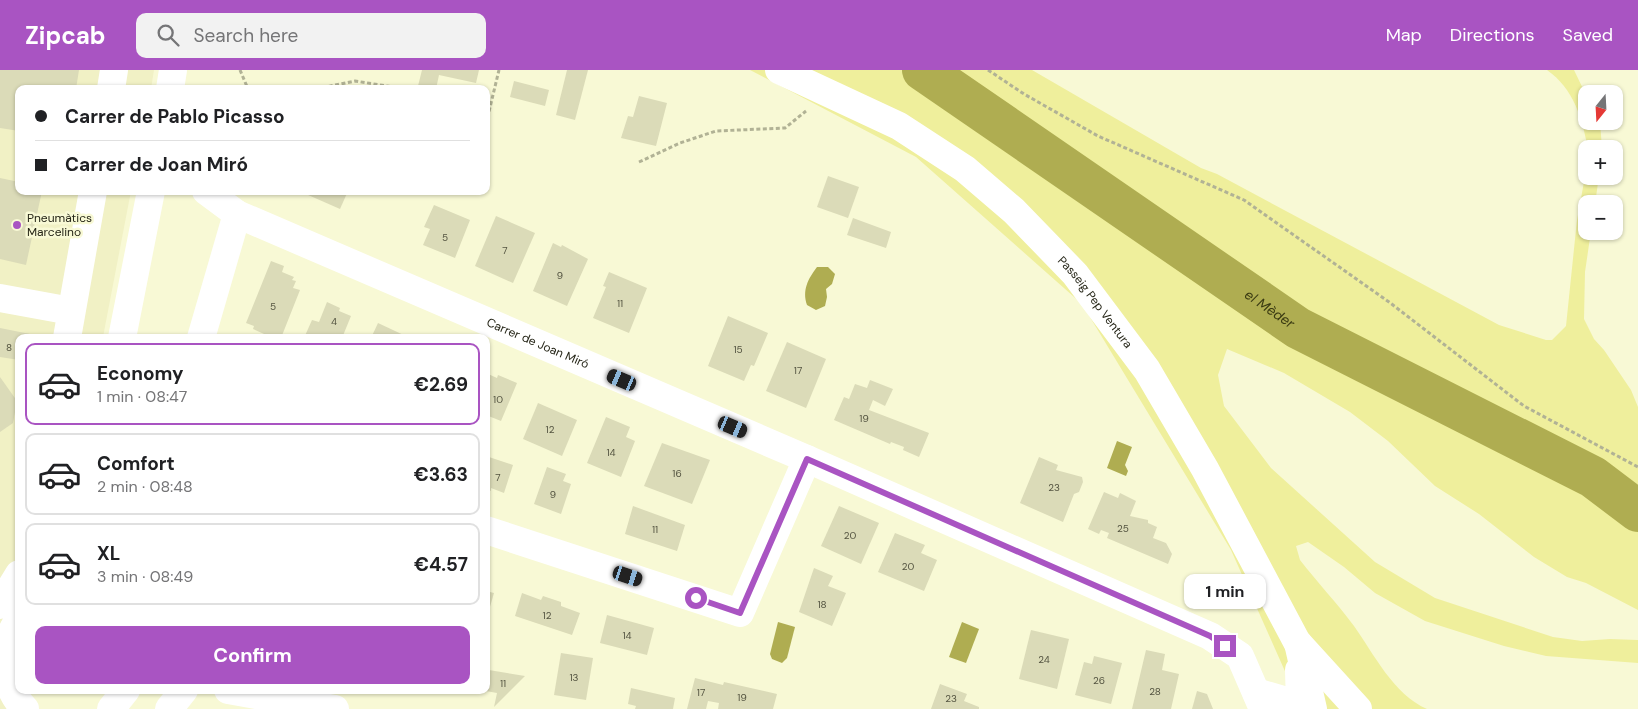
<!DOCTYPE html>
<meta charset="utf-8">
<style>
:root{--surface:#fff;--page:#f2f2f2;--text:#202124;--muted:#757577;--line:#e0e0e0;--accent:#a954c2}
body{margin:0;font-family:"DM Sans",sans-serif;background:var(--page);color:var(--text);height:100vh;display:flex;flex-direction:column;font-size:19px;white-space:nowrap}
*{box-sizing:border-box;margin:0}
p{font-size:16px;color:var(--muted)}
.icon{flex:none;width:28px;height:28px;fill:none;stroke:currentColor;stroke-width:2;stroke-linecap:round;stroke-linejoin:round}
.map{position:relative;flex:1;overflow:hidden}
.side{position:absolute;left:15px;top:264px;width:475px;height:360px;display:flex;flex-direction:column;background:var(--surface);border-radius:10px;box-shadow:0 1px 4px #0004}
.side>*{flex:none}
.hud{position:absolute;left:15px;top:15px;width:475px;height:110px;border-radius:10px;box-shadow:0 1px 4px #0004;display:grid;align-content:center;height:110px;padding:0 20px;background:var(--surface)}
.needle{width:32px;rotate:198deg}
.fabs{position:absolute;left:1578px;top:15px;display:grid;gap:10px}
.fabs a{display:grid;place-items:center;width:45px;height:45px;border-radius:10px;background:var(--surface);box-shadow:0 1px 4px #0004;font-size:25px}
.end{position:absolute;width:22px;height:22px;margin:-11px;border:6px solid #a954c2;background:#fff;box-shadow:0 0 0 2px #fff}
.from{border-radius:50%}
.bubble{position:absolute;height:35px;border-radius:10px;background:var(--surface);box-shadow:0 1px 4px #0004;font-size:16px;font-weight:700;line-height:35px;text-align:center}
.car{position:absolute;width:15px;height:30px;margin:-15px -8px;border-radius:6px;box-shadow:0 0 4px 1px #0007;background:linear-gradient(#222 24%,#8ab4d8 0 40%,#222 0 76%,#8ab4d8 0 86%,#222 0)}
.hud b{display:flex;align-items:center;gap:18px;height:48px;font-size:19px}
.hud b+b{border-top:1px solid var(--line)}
.hud i{width:12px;height:12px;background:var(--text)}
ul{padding:9px 0 0;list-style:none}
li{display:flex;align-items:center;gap:15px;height:82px;margin:0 10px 8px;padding:0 10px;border:2px solid var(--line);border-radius:10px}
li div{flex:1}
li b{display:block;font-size:19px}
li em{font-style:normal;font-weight:700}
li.selected{border-color:var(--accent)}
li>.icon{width:45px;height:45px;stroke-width:1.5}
.cta{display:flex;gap:10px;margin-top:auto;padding:10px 20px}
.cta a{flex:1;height:58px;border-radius:10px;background:var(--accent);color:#fff;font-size:20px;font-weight:700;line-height:58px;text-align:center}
header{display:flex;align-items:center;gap:30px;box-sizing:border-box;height:70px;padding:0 25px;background:var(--accent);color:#fff}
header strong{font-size:24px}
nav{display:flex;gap:28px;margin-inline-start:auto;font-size:18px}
.search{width:350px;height:45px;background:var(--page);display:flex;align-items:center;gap:12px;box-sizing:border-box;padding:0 18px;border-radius:10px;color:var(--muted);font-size:19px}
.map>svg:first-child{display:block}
</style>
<header>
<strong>Zipcab</strong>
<div class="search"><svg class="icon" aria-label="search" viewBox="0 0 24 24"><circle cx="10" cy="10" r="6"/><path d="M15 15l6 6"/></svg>Search here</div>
<nav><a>Map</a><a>Directions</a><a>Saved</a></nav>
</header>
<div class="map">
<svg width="1638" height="639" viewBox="0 0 1638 639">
<rect width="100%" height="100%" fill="#f8f9d5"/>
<!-- built -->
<polygon fill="#f1f1c5" points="0,0 154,0 151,19 19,19 19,121 131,121 103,267 19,268 19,620 29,620 24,639 0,639"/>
<!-- green -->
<g fill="#efef9c">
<path d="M750,0H1032L1201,98L1217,104L1499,255L1546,270H1552L1566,256L1577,150L1586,101V106H1599L1595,134H1586V161H1591L1585,202L1584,249L1594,269L1604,280L1631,320L1638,337V540L1586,513L1567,507L1534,487L1479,444L1435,416L1388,371L1350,342L1284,303L1227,279L1218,305L1224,336L1271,398L1375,492L1435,528L1553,567L1582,571L1610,569L1638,570V593L1546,586L1504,576L1425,551L1375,523L1344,497L1308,472L1296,476L1300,490C1317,512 1337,533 1354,556C1374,584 1393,624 1427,639H1299L1300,635L1231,480L1082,234L916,87Z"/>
<path d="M1547,0H1574L1586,25V51H1600L1602,79H1588C1582,48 1574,19 1547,0Z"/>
</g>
<!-- water -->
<g fill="#afad51">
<path d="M817,197H828L835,204L832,214L826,219L827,227L825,236L816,240L807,235C802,220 808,209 817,197Z"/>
<polygon points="1117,371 1132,377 1125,395 1128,401 1126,406 1107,398"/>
<polygon points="778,552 795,557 787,588 782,593 772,589 770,584"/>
<polygon points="962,552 979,559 966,593 949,587"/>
</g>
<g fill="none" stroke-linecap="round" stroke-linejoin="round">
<!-- river -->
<path stroke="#afad51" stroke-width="42" id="s1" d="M923,0L1298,258L1593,407L1638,441"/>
</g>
<!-- building -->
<g fill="#dbdbb8">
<polygon points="0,0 79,0 76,19 19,19 19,61 0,58"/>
<polygon points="422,0 479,0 476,13 439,5 436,19 418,16"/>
<polygon points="567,0 588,0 575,50 556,45"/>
<polygon points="514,11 549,20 545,36 510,27"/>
<polygon points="639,26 667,33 656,76 621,68 628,46 633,47"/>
<polygon points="828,106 859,117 848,148 817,137"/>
<polygon points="0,108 19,112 19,121 42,121 26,195 0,189"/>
<polygon points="299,121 348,121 340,139"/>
<polygon points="434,135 470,150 455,188 423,175 430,159 424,157"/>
<polygon points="496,146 535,163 513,213 475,196"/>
<polygon points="853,148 891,162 886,178 847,165"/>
<polygon points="553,173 561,177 562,175 588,189 567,236 533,221"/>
<polygon points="271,191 284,196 282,202 294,207 292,210 296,211 293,218 300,220 281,268 273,268 253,259 254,256 246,253"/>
<polygon points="609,202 647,218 629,263 593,248 606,217 603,216"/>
<polygon points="327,232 340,238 339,241 351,246 342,268 304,268 312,250 319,252"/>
<polygon points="728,246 768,263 754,296 751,295 744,311 708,296"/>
<polygon points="378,253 410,268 371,268"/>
<polygon points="0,258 35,265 35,268 19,268 19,290 0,287"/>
<polygon points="787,272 826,289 806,338 766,321"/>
<polygon points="486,303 497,308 498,305 517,313 501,351 486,345"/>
<polygon points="0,307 17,331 13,353 0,362"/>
<polygon points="870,310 893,319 885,336 873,330 869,340 929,363 919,387 903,380 904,377 891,372 890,374 834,350 844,327 849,329 855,314 867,318"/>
<polygon points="538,333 577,350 562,386 523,369"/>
<polygon points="606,347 630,357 626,367 635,371 621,407 587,393"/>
<polygon points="662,373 710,390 692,434 644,416"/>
<polygon points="486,386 513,395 504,423 491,418 491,421 486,419"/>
<polygon points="1039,387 1058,395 1056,400 1082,407 1083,412 1079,422 1074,424 1063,452 1020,433"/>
<polygon points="547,397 566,404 563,411 571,414 561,444 534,434"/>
<polygon points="1104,422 1118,428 1120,423 1136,431 1130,446 1148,450 1148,453 1157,457 1153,468 1166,473 1172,484 1168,494 1107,468 1109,463 1101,460 1099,464 1088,459"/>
<polygon points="633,436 685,455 677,481 625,464"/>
<polygon points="839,436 879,453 861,494 821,476"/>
<polygon points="895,463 925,475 921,483 937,490 924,521 878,502"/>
<polygon points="814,498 833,506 828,516 846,523 832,556 799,542"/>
<polygon points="486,521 494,523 487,547 486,547"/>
<polygon points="522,523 541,530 543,526 561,532 561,536 580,543 572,565 515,546"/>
<polygon points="607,545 654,558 647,585 600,573"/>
<polygon points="1031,560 1069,569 1057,619 1019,609"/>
<polygon points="1146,580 1165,584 1162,600 1179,604 1171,639 1132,639"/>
<polygon points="561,583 593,588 586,630 554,625"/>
<polygon points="1094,586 1122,593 1111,634 1075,625 1084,592 1092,594"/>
<polygon points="489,600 525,606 494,637 497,623 486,621"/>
<polygon points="695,608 723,615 724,612 777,624 773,639 718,639 719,633 708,631 706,639 687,639"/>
<polygon points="940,614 967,624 964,631 979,637 979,639 931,639"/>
<polygon points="631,618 675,628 673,639 635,639 636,636 628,634"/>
<polygon points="1197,621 1207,624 1213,639 1192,639"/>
</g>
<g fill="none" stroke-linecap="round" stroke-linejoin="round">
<!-- path -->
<g stroke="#b1b295" stroke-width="3" stroke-dasharray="4 2.5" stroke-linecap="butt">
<polyline points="240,0 248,19"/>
<polyline points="988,0 1024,24 1098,66 1244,130 1389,232 1524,336 1638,397"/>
<polyline points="316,19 355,11 406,19"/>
<polyline points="486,54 499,0"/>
<polyline points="639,92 680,73 716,61 785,58 806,41"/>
</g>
<!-- minor -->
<g stroke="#fff" stroke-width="28">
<polyline points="111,19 114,0"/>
<path id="s2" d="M206,121L237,144L807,389L1210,566L1240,586L1263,639"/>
<polyline points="0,228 71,241"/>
<polyline points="67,268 93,121"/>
<polyline points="201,268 237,144"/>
<polyline points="486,460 740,543 807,389"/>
<polyline points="0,535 19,504"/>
<polyline points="1256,622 1300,635 1299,600"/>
<polyline points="169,639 184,620"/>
</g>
<!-- tertiary -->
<g stroke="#fff" stroke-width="28">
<path id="s3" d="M779,0L899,56L965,99L1014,141L1075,204L1147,300L1205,399L1297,572L1358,639"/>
<polyline points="170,19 173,0"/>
<polyline points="122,268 151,121"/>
<path d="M19,549C0,576 1,615 25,639"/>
<polyline points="1298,573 1313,639"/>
<polyline points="228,620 335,639"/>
<polyline points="111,639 126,620"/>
</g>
</g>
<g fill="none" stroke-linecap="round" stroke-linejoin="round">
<!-- route -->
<polyline stroke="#a954c2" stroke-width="6" points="696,528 740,543 807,389 1210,566 1225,576"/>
</g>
<!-- markers -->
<circle fill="#a954c2" stroke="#f8f9d5" stroke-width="2" cx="17" cy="155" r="5"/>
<g text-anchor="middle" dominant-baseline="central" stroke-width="5" stroke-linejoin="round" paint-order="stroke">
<!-- number labels -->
<g font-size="10" fill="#535340">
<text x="445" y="167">5</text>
<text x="505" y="180">7</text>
<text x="560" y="205">9</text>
<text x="620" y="233">11</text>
<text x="273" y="236">5</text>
<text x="334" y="251">4</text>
<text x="9" y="277">8</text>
<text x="738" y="279">15</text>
<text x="798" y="300">17</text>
<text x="498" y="329">10</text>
<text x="864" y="348">19</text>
<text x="550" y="359">12</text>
<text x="611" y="382">14</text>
<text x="677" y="403">16</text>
<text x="498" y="407">7</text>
<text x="1054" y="417">23</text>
<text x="553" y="424">9</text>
<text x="1123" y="458">25</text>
<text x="655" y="459">11</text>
<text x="850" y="465">20</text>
<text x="908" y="496">20</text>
<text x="822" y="534">18</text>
<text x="547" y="545">12</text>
<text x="627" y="565">14</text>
<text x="1044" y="589">24</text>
<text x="574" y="607">13</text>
<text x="1099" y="610">26</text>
<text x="503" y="613">11</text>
<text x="1155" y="621">28</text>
<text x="701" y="622">17</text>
<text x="742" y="627">19</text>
<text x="951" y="628">23</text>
</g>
<!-- poi labels -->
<g font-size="12" fill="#262618" stroke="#f8f9d5" text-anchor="start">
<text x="27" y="148">Pneumàtics<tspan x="27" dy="14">Marcelino</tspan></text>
</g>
<!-- street labels -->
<g font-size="12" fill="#262618" stroke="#f8f9d5">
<text stroke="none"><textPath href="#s3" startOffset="398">Passeig Pep Ventura</textPath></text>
<text stroke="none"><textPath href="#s2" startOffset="366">Carrer de Joan Miró</textPath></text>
</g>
<!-- water labels -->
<g font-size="14" font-style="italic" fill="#3a3a12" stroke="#f8f9d5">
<text stroke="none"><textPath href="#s1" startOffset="421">el Mèder</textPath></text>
</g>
</g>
</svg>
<div class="fabs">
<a><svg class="needle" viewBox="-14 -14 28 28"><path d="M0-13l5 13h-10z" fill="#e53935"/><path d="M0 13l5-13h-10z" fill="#757577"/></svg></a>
<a>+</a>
<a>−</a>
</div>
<i class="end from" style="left:696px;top:528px"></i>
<i class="end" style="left:1225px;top:576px"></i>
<div class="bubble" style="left:1184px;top:504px;width:82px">1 min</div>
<i class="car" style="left:622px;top:310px;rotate:293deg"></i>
<i class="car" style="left:733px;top:357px;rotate:113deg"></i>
<i class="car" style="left:628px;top:506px;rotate:108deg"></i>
<div class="hud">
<b><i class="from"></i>Carrer de Pablo Picasso</b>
<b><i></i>Carrer de Joan Miró</b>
</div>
<section class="side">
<ul>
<li class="selected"><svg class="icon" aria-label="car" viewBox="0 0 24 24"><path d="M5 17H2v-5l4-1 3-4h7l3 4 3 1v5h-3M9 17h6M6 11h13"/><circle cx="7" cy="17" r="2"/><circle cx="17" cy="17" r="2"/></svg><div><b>Economy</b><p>1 min · 08:47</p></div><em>€2.69</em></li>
<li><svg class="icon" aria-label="car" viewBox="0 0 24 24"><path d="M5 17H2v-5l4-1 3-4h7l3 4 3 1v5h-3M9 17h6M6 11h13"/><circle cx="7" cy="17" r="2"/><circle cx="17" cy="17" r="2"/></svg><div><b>Comfort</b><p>2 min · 08:48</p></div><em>€3.63</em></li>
<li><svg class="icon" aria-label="car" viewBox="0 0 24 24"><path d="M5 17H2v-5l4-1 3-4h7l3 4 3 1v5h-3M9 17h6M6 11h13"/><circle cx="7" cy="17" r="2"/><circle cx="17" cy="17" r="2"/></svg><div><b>XL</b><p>3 min · 08:49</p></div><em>€4.57</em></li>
</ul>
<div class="cta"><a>Confirm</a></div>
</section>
</div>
